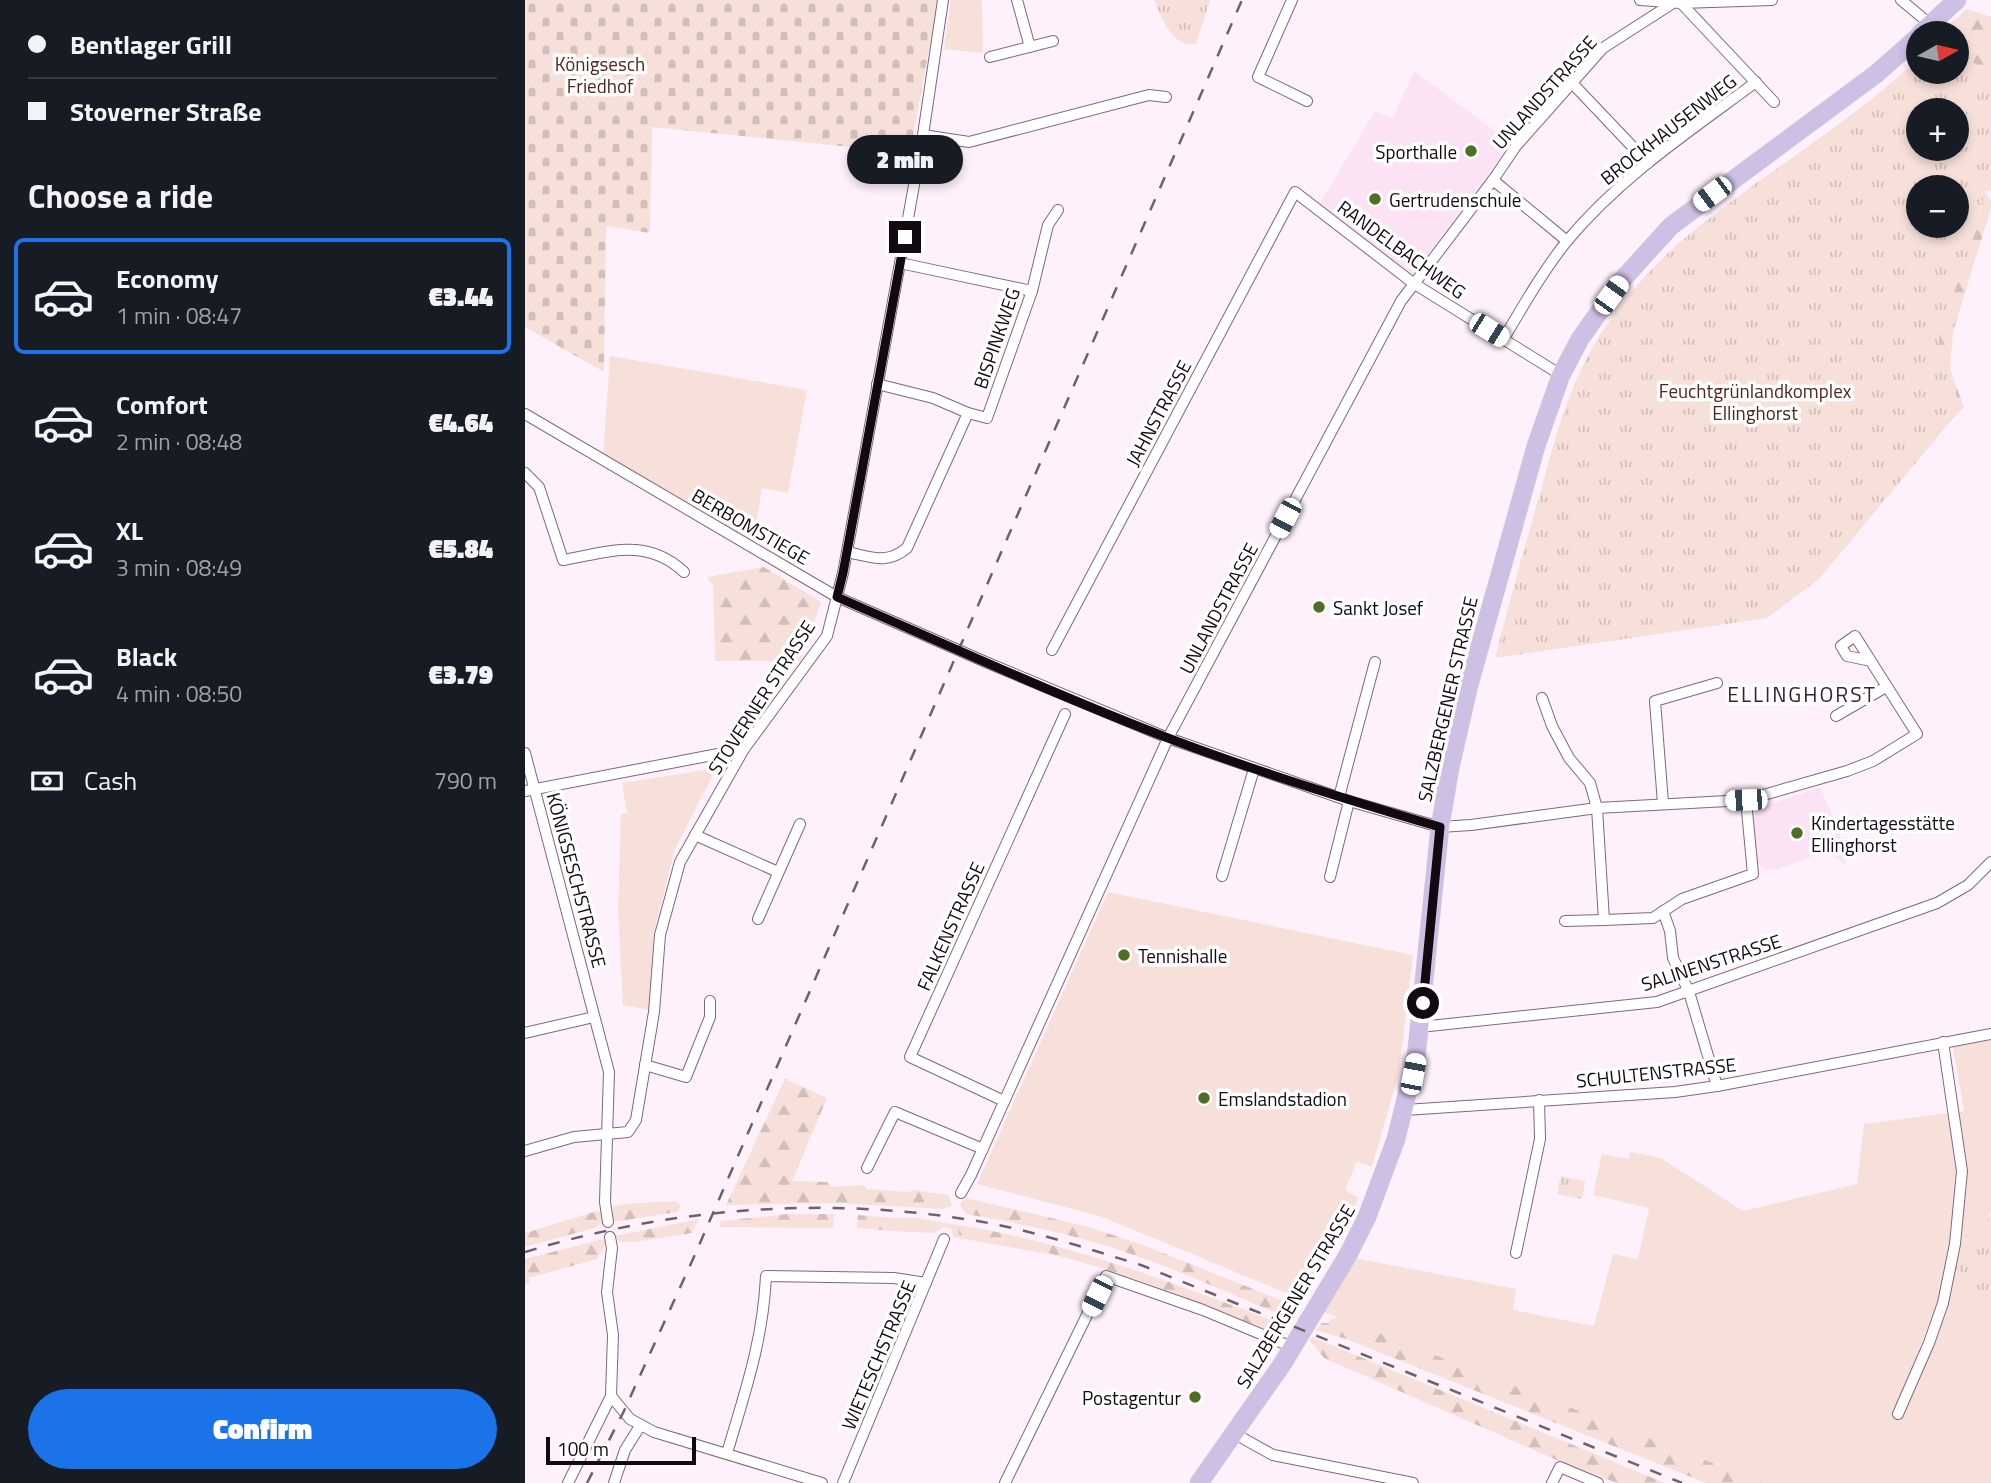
<!DOCTYPE html>
<meta charset="utf-8">
<style>
:root{--surface:#171b24;--page:#242831;--text:#f1f3f6;--muted:#9ea1a6;--line:#363941;--accent:#1a73e8}
body{margin:0;font-family:"Titillium Web",sans-serif;background:var(--page);color:var(--text);height:100vh;display:flex;flex-direction:column;font-size:26px;white-space:nowrap}
*{box-sizing:border-box;margin:0}
p{font-size:23px;color:var(--muted)}
.icon{flex:none;width:38px;height:38px;fill:none;stroke:currentColor;stroke-width:2;stroke-linecap:round;stroke-linejoin:round}
.map{position:relative;flex:1;overflow:hidden}
.details{display:flex;flex-direction:column;background:var(--surface);width:525px}
.details>*{flex:none}
.hud{display:grid;align-content:center;height:154px;padding:0 28px;background:var(--surface)}
.needle{width:46px;rotate:82deg}
.tools{position:absolute;left:1381px;top:21px;display:grid;gap:14px}
.tools a{display:grid;place-items:center;width:63px;height:63px;border-radius:50%;background:var(--surface);box-shadow:0 4px 10px #0003;font-size:35px}
.scale{position:absolute;left:21px;bottom:18px;width:150px;box-sizing:border-box;padding-left:7px;border:4px solid #130911;border-top:0;font-size:19px;line-height:24px;white-space:nowrap;color:#130911;-webkit-text-stroke:5px #fff;paint-order:stroke}
.end{position:absolute;width:32px;height:32px;margin:-16px;border:9px solid #130911;background:#fff;box-shadow:0 0 0 4px #fff}
.from{border-radius:50%}
.bubble{position:absolute;height:49px;border-radius:24px;background:var(--surface);box-shadow:0 4px 10px #0003;font-size:23px;font-weight:800;line-height:49px;text-align:center}
.car{position:absolute;width:21px;height:42px;margin:-21px -10px;border-radius:9px;box-shadow:0 0 5px 2px #0007;background:linear-gradient(#fff 24%,#345 0 40%,#fff 0 76%,#345 0 86%,#fff 0)}
.hud b{display:flex;align-items:center;gap:24px;height:66px;font-size:26px}
.hud b+b{border-top:2px solid var(--line)}
.hud i{width:18px;height:18px;background:var(--text)}
ul{padding:0;list-style:none}
li{display:flex;align-items:center;gap:21px;height:116px;margin:0 14px 10px;padding:0 14px;border:4px solid transparent;border-radius:10px}
li div{flex:1}
li b{display:block;font-size:26px}
li em{font-style:normal;font-weight:800}
li.selected{border-color:var(--accent)}
li>.icon{width:63px;height:63px;stroke-width:1.5}
h2{padding:0 28px;font-size:32px;line-height:84px}
.pay{display:flex;align-items:center;gap:18px;height:77px;padding:0 28px;font-size:26px}
.pay p{margin-inline-start:auto}
.cta{display:flex;gap:14px;margin-top:auto;padding:14px 28px}
.cta a{flex:1;height:80px;border-radius:42px;background:var(--accent);color:#fff;font-size:28px;font-weight:800;line-height:80px;text-align:center}
main{display:flex;flex:1;min-height:0}
.map>svg:first-child{display:block}
</style>
<main>
<section class="details">
<div class="hud">
<b><i class="from"></i>Bentlager Grill</b>
<b><i></i>Stoverner Straße</b>
</div>
<h2>Choose a ride</h2>
<ul>
<li class="selected"><svg class="icon" aria-label="car" viewBox="0 0 24 24"><path d="M5 17H2v-5l4-1 3-4h7l3 4 3 1v5h-3M9 17h6M6 11h13"/><circle cx="7" cy="17" r="2"/><circle cx="17" cy="17" r="2"/></svg><div><b>Economy</b><p>1 min · 08:47</p></div><em>€3.44</em></li>
<li><svg class="icon" aria-label="car" viewBox="0 0 24 24"><path d="M5 17H2v-5l4-1 3-4h7l3 4 3 1v5h-3M9 17h6M6 11h13"/><circle cx="7" cy="17" r="2"/><circle cx="17" cy="17" r="2"/></svg><div><b>Comfort</b><p>2 min · 08:48</p></div><em>€4.64</em></li>
<li><svg class="icon" aria-label="car" viewBox="0 0 24 24"><path d="M5 17H2v-5l4-1 3-4h7l3 4 3 1v5h-3M9 17h6M6 11h13"/><circle cx="7" cy="17" r="2"/><circle cx="17" cy="17" r="2"/></svg><div><b>XL</b><p>3 min · 08:49</p></div><em>€5.84</em></li>
<li><svg class="icon" aria-label="car" viewBox="0 0 24 24"><path d="M5 17H2v-5l4-1 3-4h7l3 4 3 1v5h-3M9 17h6M6 11h13"/><circle cx="7" cy="17" r="2"/><circle cx="17" cy="17" r="2"/></svg><div><b>Black</b><p>4 min · 08:50</p></div><em>€3.79</em></li>
</ul>
<div class="pay"><svg class="icon" aria-label="cash" viewBox="0 0 24 24"><path d="M3 7h18v10H3z"/><circle cx="12" cy="12" r="2"/></svg>Cash<p>790 m</p></div>
<div class="cta"><a>Confirm</a></div>
</section>
<div class="map">
<svg width="1466" height="1483" viewBox="0 0 1466 1483">
<defs>
<pattern id="forest-firs" width="22" height="20" patternUnits="userSpaceOnUse" patternTransform="scale(1.75)"><rect width="22" height="20" fill="#f7e0da"/><path d="M5 1l3.5 6h-7zM16 11l3.5 6h-7z" fill="#d3bfba"/></pattern>
<pattern id="cemetery-stones" width="16" height="16" patternUnits="userSpaceOnUse" patternTransform="scale(1.75)"><rect width="16" height="16" fill="#f7e0da"/><path d="M2 7V4a2 2 0 0 1 4 0v3zM10 15v-3a2 2 0 0 1 4 0v3z" fill="#d3bfba"/></pattern>
<pattern id="park-tufts" width="24" height="20" patternUnits="userSpaceOnUse" patternTransform="scale(1.75)"><rect width="24" height="20" fill="#f7e0da"/><path d="M3 7l-1-3M5 7V3M7 7l1-3M15 17l-1-3M17 17v-4M19 17l1-3" fill="none" stroke="#d3bfba"/></pattern>
</defs>
<rect width="100%" height="100%" fill="#fef1fb"/>
<!-- built -->
<g fill="#fbe3f5">
<polygon points="889,71 986,143 887,275 794,205 850,111 868,118"/>
<polygon points="1295,787 1320,846 1320,864 1297,849 1291,850 1291,855 1251,870 1238,869 1231,862 1231,856 1229,820 1231,809"/>
</g>
<!-- green -->
<g fill="#f7e0da">
<polygon points="426,0 457,0 458,53 419,49"/>
<polygon points="85,356 282,390 263,493 237,488 228,541 78,456"/>
<polygon points="186,769 187,777 150,849 129,931 125,1010 98,1005 93,910 96,814 102,813 97,783"/>
<polygon points="583,892 888,955 874,1072 847,1167 832,1161 820,1190 834,1198 778,1300 575,1216 452,1184"/>
<polygon points="1466,1040 1466,1214 1437,1239 1368,1416 1423,1302 1431,1268 1466,1303 1466,1483 1239,1483 796,1311 829,1258 991,1289 988,1310 1069,1326 1088,1254 1113,1259 1124,1208 1068,1195 1077,1154 1103,1159 1105,1152 1136,1158 1218,1211 1332,1184 1339,1124 1439,1111 1428,1047"/>
<polygon points="368,1218 392,1218 433,1225 434,1235 490,1244 539,1257 429,1237 426,1228 419,1227 409,1233 367,1231"/>
</g>
<!-- forest -->
<g fill="url(#forest-firs)">
<polygon points="1442,9 1466,17 1466,71 1439,69 1432,65 1432,33 1414,33"/>
<polygon points="1458,189 1466,201 1466,208 1428,332 1425,370 1439,407 1343,511 1405,359"/>
<polygon points="239,567 296,602 276,661 190,661 188,586 182,577"/>
<polygon points="260,1079 302,1098 267,1181 303,1182 306,1187 339,1185 342,1189 384,1192 388,1190 423,1195 427,1205 418,1209 309,1203 201,1205"/>
<path d="M441,1198L564,1227L618,1245L756,1300C762,1303 768,1311 765,1319C704,1293 645,1266 582,1246C536,1232 489,1222 441,1214L434,1205Z"/>
<path d="M151,1201L156,1206L152,1212L88,1222V1207C95,1202 138,1203 151,1201Z"/>
<polygon points="72,1211 77,1213 79,1224 73,1225 73,1227 0,1247 0,1233"/>
<polygon points="263,1214 309,1214 308,1228 194,1227 196,1221"/>
<polygon points="333,1215 368,1218 367,1231 332,1228"/>
<polygon points="174,1219 167,1233 109,1242 95,1242 90,1236"/>
<path d="M433,1225C548,1243 654,1285 762,1326L754,1334H748C648,1290 542,1250 434,1235Z"/>
<polygon points="82,1238 81,1244 72,1259 4,1278 4,1283 0,1285 0,1259"/>
<polygon points="815,1318 1239,1483 1181,1483 821,1339 790,1330 797,1323 804,1323 805,1319"/>
<polygon points="787,1337 1140,1483 1092,1483 1034,1461 799,1358 785,1341"/>
</g>
<!-- cemetery -->
<polygon fill="url(#cemetery-stones)" points="0,0 413,0 385,153 127,127 125,233 81,226 79,372 0,327"/>
<!-- park -->
<g fill="url(#park-tufts)" fill-rule="evenodd">
<path d="M629,0H685L671,44C647,48 637,18 629,0Z"/>
<path d="M1432,54L1466,72V191L1459,192C1454,230 1437,268 1425,305C1421,316 1414,330 1414,341C1415,369 1442,390 1429,417L1294,579L1242,618L970,658C984,603 999,548 1015,494C1029,442 1043,387 1072,340C1096,301 1130,262 1166,233C1240,172 1323,125 1393,59V72H1432ZM1432,110V149H1393V110ZM1432,187V226H1393V187Z"/>
<polygon points="1036,1176 1060,1181 1057,1199 1032,1194"/>
<polygon points="1466,1215 1466,1303 1431,1268 1437,1239"/>
</g>
<g fill="none" stroke-linecap="round" stroke-linejoin="round">
<defs>
<g id="street">
<polyline points="492,0 505,47"/>
<polyline points="767,0 733,77 782,101"/>
<polyline points="1115,0 1156,3 1247,0"/>
<polyline points="1376,0 1405,24"/>
<polyline points="1156,3 1249,102"/>
<polyline points="465,57 528,41"/>
<polyline points="1047,83 1123,163"/>
<polyline points="398,135 444,142 624,95 641,97"/>
<polyline points="968,180 1042,241"/>
<polyline points="375,263 507,291"/>
<path d="M978,340C998,306 1018,271 1042,241C1095,177 1165,131 1231,82"/>
<polyline points="352,384 408,398 443,413"/>
<polyline points="0,414 312,597 463,663 643,738 824,801 915,827 946,825 1072,808 1221,800 1322,771 1348,761 1392,734 1330,636 1316,646 1322,656 1346,661"/>
<path d="M0,473L14,487L38,560C84,552 121,537 159,572"/>
<path d="M322,552C347,557 361,565 382,548L443,413L462,418L507,291L523,225L533,210"/>
<polyline points="527,650 770,192 888,283 1036,375"/>
<polyline points="1017,698 1027,726 1044,758 1065,783 1072,808 1079,920 1128,918 1157,899 1228,874 1221,800"/>
<polyline points="1311,716 1361,687"/>
<polyline points="0,753 84,1072 80,1202 83,1222"/>
<polyline points="0,791 219,749"/>
<polyline points="814,797 850,662"/>
<polyline points="1138,803 1130,701 1192,683"/>
<polyline points="170,835 253,872"/>
<polyline points="697,876 729,769"/>
<polyline points="805,877 824,801"/>
<polyline points="1138,911 1145,931 1148,958 1164,992 1192,1086"/>
<polyline points="233,919 275,824"/>
<polyline points="1040,921 1079,920"/>
<polyline points="895,1027 1132,1002 1412,903 1443,885 1466,862"/>
<polyline points="0,1033 69,1017"/>
<polyline points="120,1065 161,1077 185,1017 185,1001"/>
<polyline points="479,1101 385,1057 540,714"/>
<polyline points="880,1110 1150,1092 1192,1086 1466,1034"/>
<polyline points="0,1151 49,1137 103,1132 111,1120 129,1012 135,935 155,862 219,749 302,636 318,573 375,263 398,135 418,0"/>
<polyline points="342,1168 370,1112 458,1149"/>
<polyline points="436,1193 446,1175 643,738 876,301 968,180 991,146 1078,48 1148,3"/>
<polyline points="991,1253 1015,1139 1014,1100"/>
<polyline points="86,1396 105,1419 129,1432 297,1483"/>
<polyline points="1373,1414 1404,1343 1418,1303 1430,1244 1437,1171 1418,1042"/>
<polyline points="710,1434 748,1455 888,1483"/>
<path d="M202,1453C220,1392 238,1341 241,1276L369,1278L401,1283"/>
<polyline points="43,1483 86,1396 88,1335 82,1292 87,1248 85,1237"/>
<polyline points="89,1483 100,1450 115,1426"/>
<polyline points="318,1483 419,1239"/>
<polyline points="480,1483 581,1276 678,1310 767,1347"/>
<polyline points="1027,1483 1035,1467 1073,1483"/>
</g>
<g id="primary">
<polyline points="1396,33 1432,0"/>
<polyline points="674,1483 758,1363 823,1255 842,1217 871,1139 891,1058 915,827 925,768 944,685 1011,446 1036,375 1055,339 1096,281 1146,226 1351,74 1393,37"/>
</g>
</defs>
<!-- street casing -->
<use href="#street" stroke="#83667d" stroke-width="12"/>
<!-- primary casing -->
<use href="#primary" stroke="#d5d3d4" stroke-width="19"/>
<!-- street -->
<use href="#street" stroke="#fff" stroke-width="10"/>
<!-- primary -->
<use href="#primary" stroke="#cebfe5" stroke-width="18"/>
<!-- rail -->
<g stroke="#6d626a" stroke-width="2.5" stroke-dasharray="12 12" stroke-linecap="butt">
<path d="M0,1252C145,1208 297,1196 446,1220C504,1229 560,1248 616,1265L1157,1483"/>
<polyline points="62,1483 98,1413 168,1259 717,0"/>
</g>
</g>
<g fill="none" stroke-linecap="round" stroke-linejoin="round">
<!-- route -->
<path stroke="#130911" stroke-width="9" d="M380,237L318,573L312,597C422,645 531,695 643,738C732,772 823,800 915,827L898,1003"/>
</g>
<!-- markers -->
<g fill="#506f25" stroke="#fff" stroke-width="2.5">
<circle cx="946" cy="151" r="7"/>
<circle cx="850" cy="199" r="7"/>
<circle cx="794" cy="607" r="7"/>
<circle cx="1272" cy="833" r="7"/>
<circle cx="599" cy="955" r="7"/>
<circle cx="679" cy="1098" r="7"/>
<circle cx="670" cy="1397" r="7"/>
</g>
<g text-anchor="middle" dominant-baseline="central" stroke-width="7" stroke-linejoin="round" paint-order="stroke">
<!-- park labels -->
<g font-size="19" fill="#542519" stroke="#fff">
<text x="75" y="63">Königsesch<tspan x="75" dy="22">Friedhof</tspan></text>
<text x="1230" y="390">Feuchtgrünlandkomplex<tspan x="1230" dy="22">Ellinghorst</tspan></text>
</g>
<!-- street labels -->
<g font-size="19" fill="#130911" stroke="#fff">
<text transform="translate(1019 92) rotate(-48)">UNLANDSTRASSE</text>
<text transform="translate(1143 129) rotate(-38)">BROCKHAUSENWEG</text>
<text transform="translate(877 249) rotate(36)">RANDELBACHWEG</text>
<text transform="translate(471 338) rotate(-71)">BISPINKWEG</text>
<text transform="translate(633 413) rotate(-62)">JAHNSTRASSE</text>
<text transform="translate(226 526) rotate(30)">BERBOMSTIEGE</text>
<text transform="translate(693 608) rotate(-62)">UNLANDSTRASSE</text>
<text transform="translate(236 697) rotate(-57)">STOVERNER STRASSE</text>
<text transform="translate(922 699) rotate(-77)">SALZBERGENER STRASSE</text>
<text transform="translate(52 880) rotate(75)">KÖNIGSESCHSTRASSE</text>
<text transform="translate(425 926) rotate(-66)">FALKENSTRASSE</text>
<text transform="translate(1186 962) rotate(-18)">SALINENSTRASSE</text>
<text transform="translate(1131 1072) rotate(-6)">SCHULTENSTRASSE</text>
<text transform="translate(770 1296) rotate(-59)">SALZBERGENER STRASSE</text>
<text transform="translate(353 1355) rotate(-67)">WIETESCHSTRASSE</text>
</g>
<!-- poi labels -->
<g font-size="19" fill="#130911" stroke="#fff" text-anchor="start">
<text x="932" y="151" text-anchor="end">Sporthalle</text>
<text x="864" y="199">Gertrudenschule</text>
<text x="808" y="607">Sankt Josef</text>
<text x="1286" y="822">Kindertagesstätte<tspan x="1286" dy="22">Ellinghorst</tspan></text>
<text x="613" y="955">Tennishalle</text>
<text x="693" y="1098">Emslandstadion</text>
<text x="656" y="1397" text-anchor="end">Postagentur</text>
</g>
<!-- neighbourhood labels -->
<g font-size="21" letter-spacing="2" fill="#382034" stroke="#fff">
<text x="1277" y="694">ELLINGHORST</text>
</g>
</g>
</svg>
<div class="tools">
<a><svg class="needle" viewBox="-14 -14 28 28"><path d="M0-13l5 13h-10z" fill="#e53935"/><path d="M0 13l5-13h-10z" fill="#9ea1a6"/></svg></a>
<a>+</a>
<a>−</a>
</div>
<div class="scale">100 m</div>
<i class="end from" style="left:898px;top:1003px"></i>
<i class="end" style="left:380px;top:237px"></i>
<div class="bubble" style="left:322px;top:135px;width:116px">2 min</div>
<i class="car" style="left:1187px;top:194px;rotate:233deg"></i>
<i class="car" style="left:1086px;top:295px;rotate:36deg"></i>
<i class="car" style="left:964px;top:330px;rotate:122deg"></i>
<i class="car" style="left:760px;top:518px;rotate:208deg"></i>
<i class="car" style="left:1221px;top:800px;rotate:268deg"></i>
<i class="car" style="left:888px;top:1074px;rotate:11deg"></i>
<i class="car" style="left:572px;top:1296px;rotate:206deg"></i>
</div>
</main>
